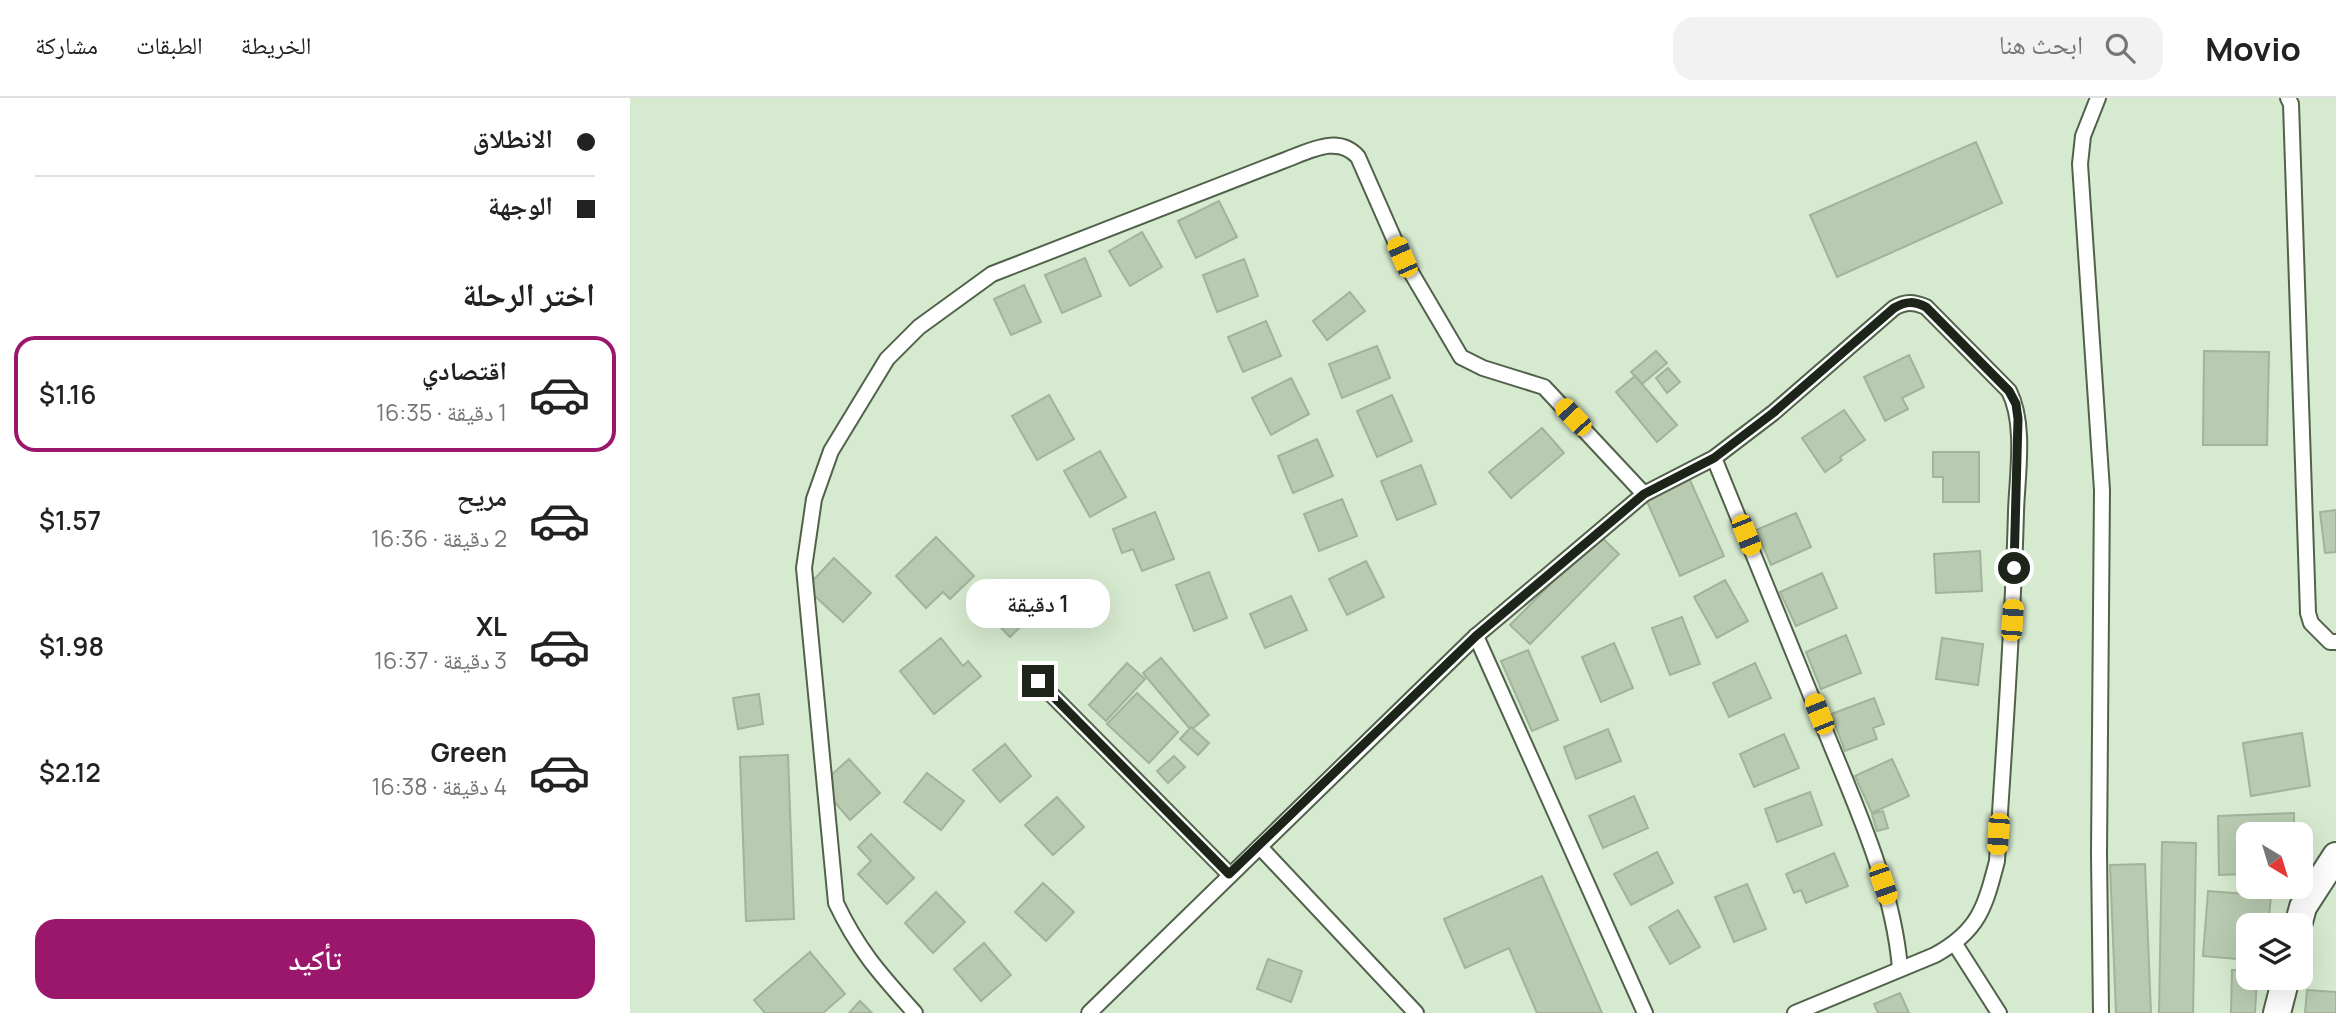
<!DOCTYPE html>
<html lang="ar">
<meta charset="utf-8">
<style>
:root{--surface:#fff;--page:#f2f2f2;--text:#222;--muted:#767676;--line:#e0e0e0;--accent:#9a176c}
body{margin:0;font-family:Manrope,"Noto Naskh Arabic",sans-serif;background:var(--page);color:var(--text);direction:rtl;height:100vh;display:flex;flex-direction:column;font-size:26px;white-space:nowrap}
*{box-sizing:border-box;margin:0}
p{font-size:23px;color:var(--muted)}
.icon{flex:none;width:38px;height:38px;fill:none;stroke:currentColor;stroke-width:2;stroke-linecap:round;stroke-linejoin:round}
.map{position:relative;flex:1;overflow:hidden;direction:ltr}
.panel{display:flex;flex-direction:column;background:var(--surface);width:630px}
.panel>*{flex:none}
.banner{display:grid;align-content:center;height:154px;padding:0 35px;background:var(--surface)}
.needle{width:46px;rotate:142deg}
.buttons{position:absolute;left:1606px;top:724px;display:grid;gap:14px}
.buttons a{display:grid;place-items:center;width:77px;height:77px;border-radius:14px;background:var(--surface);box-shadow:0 7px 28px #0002;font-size:35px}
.end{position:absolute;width:32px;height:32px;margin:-16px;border:9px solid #1d241a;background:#fff;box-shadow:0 0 0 4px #fff}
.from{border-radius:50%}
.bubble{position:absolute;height:49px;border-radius:21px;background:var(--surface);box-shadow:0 7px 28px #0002;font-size:23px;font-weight:600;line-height:49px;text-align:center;direction:rtl}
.car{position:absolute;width:21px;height:42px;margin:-21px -10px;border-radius:9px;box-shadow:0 0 5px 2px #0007;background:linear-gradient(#f5c518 24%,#345 0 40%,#f5c518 0 76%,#345 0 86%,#f5c518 0)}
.banner b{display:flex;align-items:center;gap:24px;height:66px;font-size:26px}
.banner b+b{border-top:2px solid var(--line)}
.banner i{width:18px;height:18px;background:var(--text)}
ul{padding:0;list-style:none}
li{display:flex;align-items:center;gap:21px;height:116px;margin:0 14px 10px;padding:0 21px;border:4px solid transparent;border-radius:21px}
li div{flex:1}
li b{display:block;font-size:26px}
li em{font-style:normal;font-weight:600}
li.on{border-color:var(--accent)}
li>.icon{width:63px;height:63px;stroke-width:1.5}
h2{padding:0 35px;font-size:32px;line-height:84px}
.action{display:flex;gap:14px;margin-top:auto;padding:14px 35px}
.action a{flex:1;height:80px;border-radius:21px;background:var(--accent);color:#fff;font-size:28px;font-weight:600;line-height:80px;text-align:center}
header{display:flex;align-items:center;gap:42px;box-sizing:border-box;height:98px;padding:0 35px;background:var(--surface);border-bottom:2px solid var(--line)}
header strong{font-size:33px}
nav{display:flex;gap:38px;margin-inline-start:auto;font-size:24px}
.search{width:490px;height:63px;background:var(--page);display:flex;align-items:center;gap:18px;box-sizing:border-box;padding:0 24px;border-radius:21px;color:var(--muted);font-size:26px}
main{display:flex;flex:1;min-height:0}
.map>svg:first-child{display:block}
</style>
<header>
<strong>Movio</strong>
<div class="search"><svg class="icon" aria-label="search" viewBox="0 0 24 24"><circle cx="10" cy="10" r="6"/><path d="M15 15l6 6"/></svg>ابحث هنا</div>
<nav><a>الخريطة</a><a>الطبقات</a><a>مشاركة</a></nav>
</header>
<main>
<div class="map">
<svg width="1706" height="915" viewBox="0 0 1706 915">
<rect width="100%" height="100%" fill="#d6eacf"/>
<!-- building -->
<g fill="#b8cbb1" stroke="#a1b39a" stroke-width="2">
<polygon points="1346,44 1372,105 1207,179 1180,117"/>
<polygon points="589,103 607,139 566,160 548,123"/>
<polygon points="512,134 532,169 500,188 479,153"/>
<polygon points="455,160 471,198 432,215 415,177"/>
<polygon points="614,161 628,198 587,214 573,177"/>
<polygon points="394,187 411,224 381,237 364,201"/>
<polygon points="720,194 735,213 697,242 683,223"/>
<polygon points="636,223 651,258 613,274 598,239"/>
<polygon points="747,248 760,280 712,300 699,266"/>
<polygon points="1026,253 1037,265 1012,286 1001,274"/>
<polygon points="1574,253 1639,254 1637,347 1573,347"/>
<polygon points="1279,257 1294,289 1272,300 1278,311 1255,323 1234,279"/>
<polygon points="1038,270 1050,284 1037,295 1026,280"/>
<polygon points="1005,278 1047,327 1027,344 986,294"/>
<polygon points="661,280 679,316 641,337 622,300"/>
<polygon points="419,297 444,341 407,362 382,318"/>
<polygon points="762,297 782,343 747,359 727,313"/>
<polygon points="1214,312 1235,342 1210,359 1212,362 1195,374 1172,340"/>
<polygon points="912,330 934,355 881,400 859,374"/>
<polygon points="687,341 703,378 663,395 648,358"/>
<polygon points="470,353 496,399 460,419 434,373"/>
<polygon points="1303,354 1349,354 1349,404 1313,404 1313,379 1303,379"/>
<polygon points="791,367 806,406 767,422 751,383"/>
<polygon points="1059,380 1094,458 1050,478 1015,399"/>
<polygon points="712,401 727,438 689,453 674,416"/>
<polygon points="1706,412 1706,454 1695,455 1690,414"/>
<polygon points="525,414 544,461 512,473 503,451 492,455 483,431"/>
<polygon points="1166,415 1181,449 1141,467 1126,432"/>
<polygon points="969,437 989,456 900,546 880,527"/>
<polygon points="306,439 344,478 320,501 313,494 296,510 266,478"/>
<polygon points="1350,453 1352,493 1306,495 1304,456"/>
<polygon points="204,460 241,495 213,524 176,490"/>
<polygon points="736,463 754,499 717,517 699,481"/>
<polygon points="579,474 597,520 564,533 546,487"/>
<polygon points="1192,475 1207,510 1166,528 1150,494"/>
<polygon points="1095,482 1118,523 1087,540 1064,499"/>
<polygon points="372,495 397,522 380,539 354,512"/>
<polygon points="661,498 677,532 635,550 620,516"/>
<polygon points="1052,519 1070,566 1040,577 1022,530"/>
<polygon points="1216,537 1231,575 1191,591 1176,554"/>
<polygon points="311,540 333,568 338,563 351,578 304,616 270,573"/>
<polygon points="1312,540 1353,546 1348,587 1306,581"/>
<polygon points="984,545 1003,590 971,604 952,559"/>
<polygon points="898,552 928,622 902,633 871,563"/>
<polygon points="531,560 579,617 561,632 513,575"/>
<polygon points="497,565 515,581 476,623 459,607"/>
<polygon points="1125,565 1141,600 1099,619 1083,585"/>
<polygon points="507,595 548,634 519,665 477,626"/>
<polygon points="129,596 133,626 108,631 103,600"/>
<polygon points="1244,600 1254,626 1243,630 1247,641 1215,653 1201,616"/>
<polygon points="561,629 579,645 568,657 550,641"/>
<polygon points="978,631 991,663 946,681 934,649"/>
<polygon points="1672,635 1680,688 1621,698 1613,645"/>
<polygon points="1154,636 1169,670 1124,689 1110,656"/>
<polygon points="375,646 401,678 370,704 343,672"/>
<polygon points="158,657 164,821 116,823 110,659"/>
<polygon points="544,658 555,669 538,685 527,673"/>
<polygon points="219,661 250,695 220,722 190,687"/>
<polygon points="1262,661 1279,698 1242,715 1225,678"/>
<polygon points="297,675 334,703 311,732 274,704"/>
<polygon points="1180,694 1192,727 1147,744 1135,711"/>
<polygon points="1004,698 1018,730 973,750 959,718"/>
<polygon points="427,699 454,729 423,757 395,727"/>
<polygon points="1253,713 1258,730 1247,733 1242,716"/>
<polygon points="1664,715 1664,737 1619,737 1619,776 1589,777 1588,718"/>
<polygon points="241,736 284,780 257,806 228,776 241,763 228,749"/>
<polygon points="1532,744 1566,745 1563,915 1529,915"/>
<polygon points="1027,754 1043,785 1001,807 984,776"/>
<polygon points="1204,755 1218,788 1176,805 1171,792 1164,795 1156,776"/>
<polygon points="1515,766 1521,915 1486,915 1480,767"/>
<polygon points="912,778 972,915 907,915 879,850 835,870 814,821"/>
<polygon points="413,785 444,814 416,843 385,814"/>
<polygon points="1117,786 1136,831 1104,844 1085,799"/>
<polygon points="1578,793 1641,798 1638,828 1619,828 1619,862 1573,858"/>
<polygon points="306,794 335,824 303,855 275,825"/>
<polygon points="1048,812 1070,849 1040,866 1019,829"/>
<polygon points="354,845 381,877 351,903 324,871"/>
<polygon points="180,854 215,896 193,915 135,915 124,902"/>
<polygon points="638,861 672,873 661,904 627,891"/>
<polygon points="1602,872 1619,872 1619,880 1627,880 1625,915 1601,915"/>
<polygon points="1677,892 1706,894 1706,915 1675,915"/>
<polygon points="1270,895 1279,915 1248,915 1244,906"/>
<polygon points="230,903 242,915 219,915"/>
</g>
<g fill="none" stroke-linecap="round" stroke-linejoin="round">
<defs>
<g id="service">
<polyline points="1468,0 1453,38 1450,66 1472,392 1469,756 1471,915"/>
<polyline points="1658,0 1661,6 1678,515 1681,525 1700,544 1706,544"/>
<path d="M1084,360C1122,452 1160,544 1197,637C1227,711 1263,789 1270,870"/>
<polyline points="846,538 1015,915"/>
<polyline points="408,583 599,776"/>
<polyline points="630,749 786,915"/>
<polyline points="1325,846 1369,915"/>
<path d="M285,915C251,877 228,852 206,805L174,470L184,401L201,353L257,261L289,229L362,176L650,64C676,55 707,35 728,59L772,159L831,259L853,270L914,289L1014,396"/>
<path d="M459,915L846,538L1014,396L1084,360L1143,315L1264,210C1276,203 1284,204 1296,209L1379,293C1396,326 1387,378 1386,414C1383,531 1374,647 1367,763C1355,809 1349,833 1305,857L1165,915"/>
</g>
<g id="minor">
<polyline points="1668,828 1673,809 1706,758"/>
<polyline points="1647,915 1656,880"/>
</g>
</defs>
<!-- service casing -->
<use href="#service" stroke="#51624b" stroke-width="18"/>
<!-- minor casing -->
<use href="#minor" stroke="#51624b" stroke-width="30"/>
<!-- service -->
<use href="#service" stroke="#fff" stroke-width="14"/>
<!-- minor -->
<use href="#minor" stroke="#fff" stroke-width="26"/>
</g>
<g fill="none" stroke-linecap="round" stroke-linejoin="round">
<!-- route -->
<path stroke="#1d241a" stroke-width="9" d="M408,583L599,776L846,538L1014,396L1084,360L1143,315L1264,210C1276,203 1284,203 1296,209L1379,293L1386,306L1388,321L1384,470"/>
</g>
</svg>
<div class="buttons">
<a><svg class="needle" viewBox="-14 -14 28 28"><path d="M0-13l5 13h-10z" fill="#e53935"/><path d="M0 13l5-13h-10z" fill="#767676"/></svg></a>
<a><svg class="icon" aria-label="layers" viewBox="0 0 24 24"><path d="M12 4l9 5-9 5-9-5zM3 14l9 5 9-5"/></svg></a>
</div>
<i class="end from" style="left:1384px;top:470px"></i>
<i class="end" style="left:408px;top:583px"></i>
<div class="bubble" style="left:336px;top:481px;width:144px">1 دقيقة</div>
<i class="car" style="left:772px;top:159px;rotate:336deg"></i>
<i class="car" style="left:943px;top:319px;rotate:317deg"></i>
<i class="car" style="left:1116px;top:437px;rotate:158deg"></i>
<i class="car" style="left:1382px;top:522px;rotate:4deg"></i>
<i class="car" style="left:1189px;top:616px;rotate:338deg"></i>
<i class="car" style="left:1368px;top:736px;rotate:184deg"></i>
<i class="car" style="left:1253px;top:786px;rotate:161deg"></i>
</div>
<section class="panel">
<div class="banner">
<b><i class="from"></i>الانطلاق</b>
<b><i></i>الوجهة</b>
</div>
<h2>اختر الرحلة</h2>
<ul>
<li class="on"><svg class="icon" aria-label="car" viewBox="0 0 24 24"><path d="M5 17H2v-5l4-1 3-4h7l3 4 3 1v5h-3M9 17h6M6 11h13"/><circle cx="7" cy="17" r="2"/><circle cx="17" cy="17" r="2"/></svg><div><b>اقتصادي</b><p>1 دقيقة · 16:35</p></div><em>$1.16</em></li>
<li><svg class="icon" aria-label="car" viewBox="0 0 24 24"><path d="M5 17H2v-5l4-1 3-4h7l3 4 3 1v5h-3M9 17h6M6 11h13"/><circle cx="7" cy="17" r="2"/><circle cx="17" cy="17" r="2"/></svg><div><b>مريح</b><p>2 دقيقة · 16:36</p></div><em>$1.57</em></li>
<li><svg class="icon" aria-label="car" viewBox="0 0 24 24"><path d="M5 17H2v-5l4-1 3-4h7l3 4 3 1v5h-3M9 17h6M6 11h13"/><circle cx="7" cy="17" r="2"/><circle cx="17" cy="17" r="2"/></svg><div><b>XL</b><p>3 دقيقة · 16:37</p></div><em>$1.98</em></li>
<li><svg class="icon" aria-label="car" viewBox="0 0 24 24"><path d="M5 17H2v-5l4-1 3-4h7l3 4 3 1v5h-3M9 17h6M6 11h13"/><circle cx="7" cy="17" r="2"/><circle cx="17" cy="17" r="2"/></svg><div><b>Green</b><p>4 دقيقة · 16:38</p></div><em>$2.12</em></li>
</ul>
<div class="action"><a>تأكيد</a></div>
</section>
</main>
